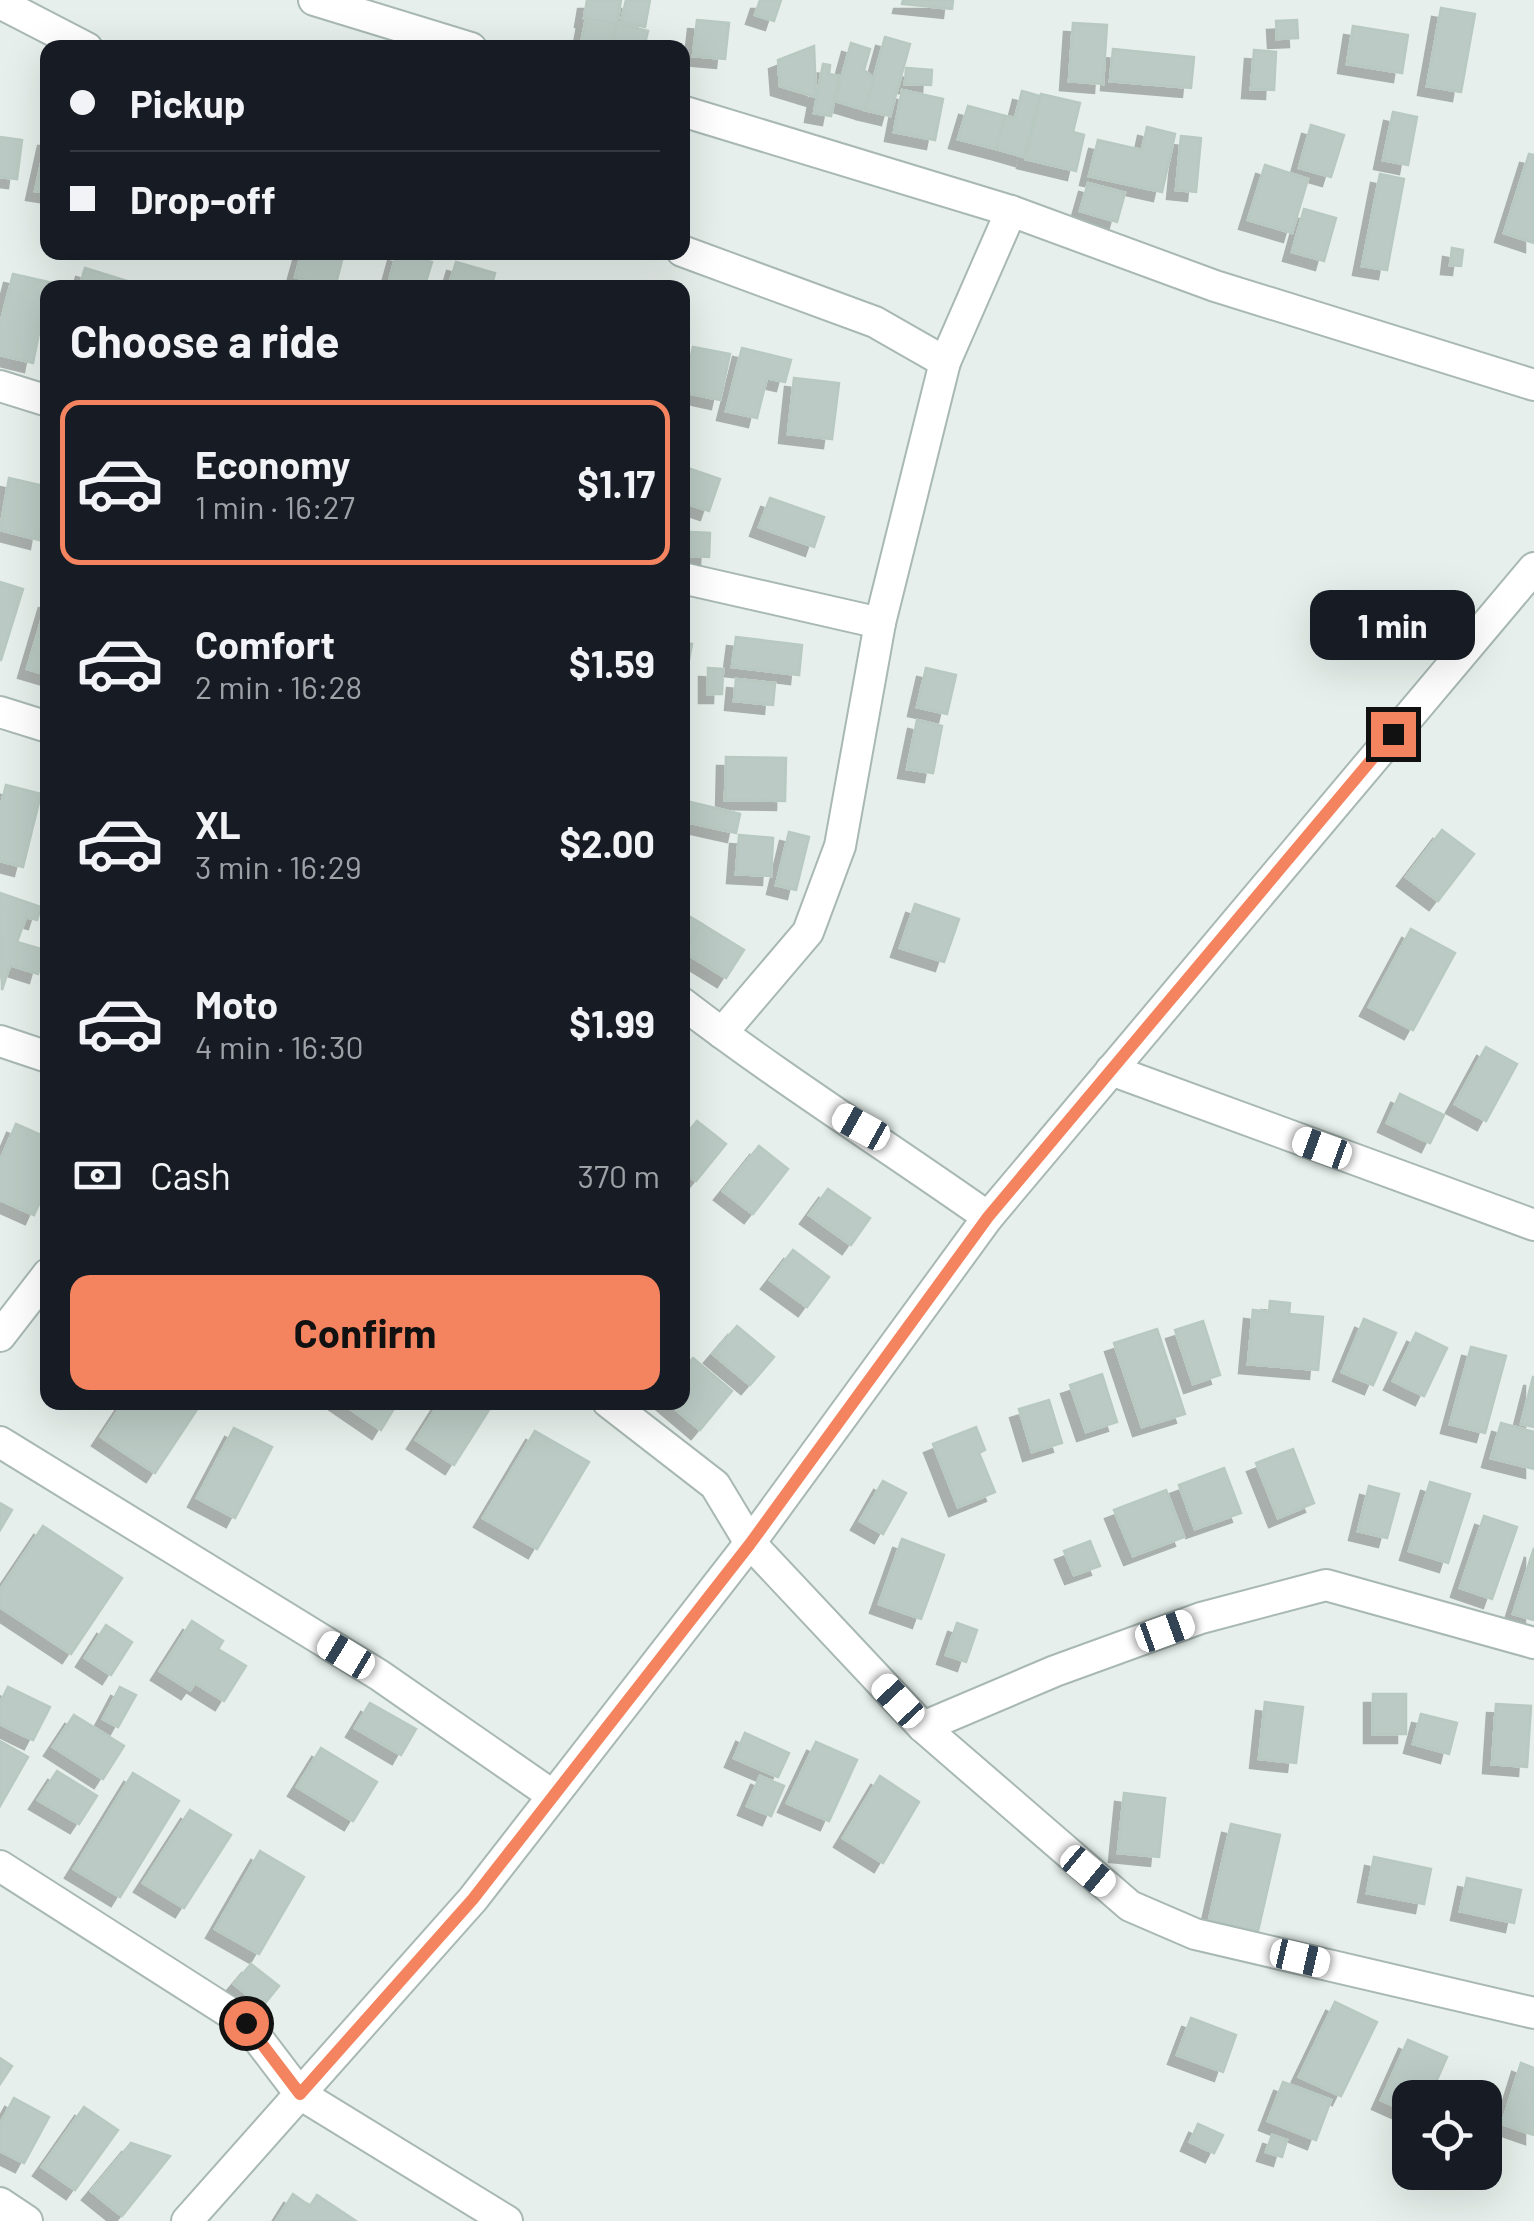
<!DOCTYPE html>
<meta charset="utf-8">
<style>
:root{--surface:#171b24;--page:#20242c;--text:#f1f3f6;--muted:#9ea1a6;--line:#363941;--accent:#f4845f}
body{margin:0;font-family:Barlow,sans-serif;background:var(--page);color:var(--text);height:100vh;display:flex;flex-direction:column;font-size:38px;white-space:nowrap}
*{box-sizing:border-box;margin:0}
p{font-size:32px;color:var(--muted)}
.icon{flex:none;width:55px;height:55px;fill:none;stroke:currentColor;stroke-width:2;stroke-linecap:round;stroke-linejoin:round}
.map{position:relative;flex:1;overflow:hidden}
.details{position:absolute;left:40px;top:280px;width:650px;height:1130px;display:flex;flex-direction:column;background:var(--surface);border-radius:20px;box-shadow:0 10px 40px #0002}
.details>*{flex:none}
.guide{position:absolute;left:40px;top:40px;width:650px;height:220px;border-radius:20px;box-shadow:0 10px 40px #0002;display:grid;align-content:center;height:220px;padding:0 30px;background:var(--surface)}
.tools{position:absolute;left:1392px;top:2080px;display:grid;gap:20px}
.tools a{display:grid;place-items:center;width:110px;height:110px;border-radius:20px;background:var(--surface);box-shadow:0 10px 40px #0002;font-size:50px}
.end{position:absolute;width:45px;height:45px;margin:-22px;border:12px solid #f4845f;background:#111;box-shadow:0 0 0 5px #111}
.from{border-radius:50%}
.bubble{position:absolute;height:70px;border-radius:20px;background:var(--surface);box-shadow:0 10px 40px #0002;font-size:32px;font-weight:700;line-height:70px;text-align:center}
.car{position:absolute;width:30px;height:60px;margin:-30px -15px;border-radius:12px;box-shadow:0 0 8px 2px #0007;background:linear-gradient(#fff 24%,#345 0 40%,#fff 0 76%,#345 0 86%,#fff 0)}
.guide b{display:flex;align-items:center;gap:35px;height:95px;font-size:38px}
.guide b+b{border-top:2px solid var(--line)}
.guide i{width:25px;height:25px;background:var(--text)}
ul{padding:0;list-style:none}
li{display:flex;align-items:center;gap:30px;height:165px;margin:0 20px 15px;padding:0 10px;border:5px solid transparent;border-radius:20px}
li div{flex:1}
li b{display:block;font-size:38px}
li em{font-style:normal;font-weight:700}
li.active{border-color:var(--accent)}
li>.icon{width:90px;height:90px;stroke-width:1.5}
h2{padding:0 30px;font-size:45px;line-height:120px}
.pay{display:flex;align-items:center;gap:25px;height:110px;padding:0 30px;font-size:38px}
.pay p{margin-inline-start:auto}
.cta{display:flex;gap:20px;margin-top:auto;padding:20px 30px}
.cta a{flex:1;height:115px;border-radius:20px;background:var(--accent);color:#111;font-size:40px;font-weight:700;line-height:115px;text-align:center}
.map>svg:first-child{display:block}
</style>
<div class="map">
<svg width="1534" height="2221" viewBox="0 0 1534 2221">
<defs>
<filter id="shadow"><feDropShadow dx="-9" dy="9" stdDeviation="0" flood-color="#0004"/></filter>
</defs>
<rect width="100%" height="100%" fill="#e6efeb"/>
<!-- building -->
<g fill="#bbcac4" stroke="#b8c9c2" stroke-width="2.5" filter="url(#shadow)">
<polygon points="587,0 621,0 617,24 584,18"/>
<polygon points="626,0 650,0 645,27 621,22"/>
<polygon points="760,0 781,0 774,21 755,15"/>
<polygon points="903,0 953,0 952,9 902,4"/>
<polygon points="1441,8 1475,14 1461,92 1427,86"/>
<polygon points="586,18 617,24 611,48 581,44"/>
<polygon points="697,20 729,23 725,59 693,56"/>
<polygon points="1297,20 1298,38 1277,39 1276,21"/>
<polygon points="1073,23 1107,25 1103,84 1069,81"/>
<polygon points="617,24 648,31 644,48 611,48"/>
<polygon points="1353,26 1408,35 1402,73 1347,64"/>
<polygon points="885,37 910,44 890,116 865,110"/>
<polygon points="851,43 870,49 864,70 874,79 865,110 835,101"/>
<polygon points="814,46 816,97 780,86 778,60"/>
<polygon points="1113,49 1194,57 1191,88 1110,81"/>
<polygon points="1254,50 1276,52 1274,90 1251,89"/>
<polygon points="823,64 830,65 829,74 839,76 831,116 814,113"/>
<polygon points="906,68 932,70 931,85 905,84"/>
<polygon points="902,90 943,99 935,140 894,132"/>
<polygon points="1022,91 1040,96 1024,157 996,149 1005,116 1015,118"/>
<polygon points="1041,94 1080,103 1073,132 1084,135 1076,171 1026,159"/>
<polygon points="968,106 1005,116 996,149 958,139"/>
<polygon points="1393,112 1417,117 1408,165 1383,160"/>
<polygon points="1311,125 1344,135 1331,177 1299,168"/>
<polygon points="1147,127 1175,134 1162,192 1089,176 1098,140 1142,150"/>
<polygon points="1181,136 1201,138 1196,192 1176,190"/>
<polygon points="0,137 22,140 17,179 0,177"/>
<polygon points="47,137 48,137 48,193 35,191"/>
<polygon points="1529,154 1534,155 1534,243 1504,233"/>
<polygon points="1265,165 1308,179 1292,233 1248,220"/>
<polygon points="1380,174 1404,179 1387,270 1362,266"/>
<polygon points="1088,183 1125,193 1117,222 1080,211"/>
<polygon points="1304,209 1336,218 1324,261 1292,252"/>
<polygon points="1452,248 1463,250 1461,266 1450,265"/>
<polygon points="302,252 344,252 335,288 295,277"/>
<polygon points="397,252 432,262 424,288 387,288"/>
<polygon points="456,262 495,273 491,288 448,288"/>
<polygon points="85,268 134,283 133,288 79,288"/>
<polygon points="13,274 53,283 48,288 33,363 0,355 0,325"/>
<polygon points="693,347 730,354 720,400 683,392"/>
<polygon points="742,348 791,360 785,382 767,378 757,418 726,411"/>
<polygon points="794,378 839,383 832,439 788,434"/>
<polygon points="682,466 720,479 709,511 682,502"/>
<polygon points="9,478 48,487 39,540 0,530"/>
<polygon points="770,498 824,517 814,547 759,527"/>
<polygon points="691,532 710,533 709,557 691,556"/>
<polygon points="0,582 23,589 1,660 0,660"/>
<polygon points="48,598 48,675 27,669"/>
<polygon points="736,637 802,645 799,675 732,667"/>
<polygon points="682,642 692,644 686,676 682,675"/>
<polygon points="708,668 723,669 722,694 708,694"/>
<polygon points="926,668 956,675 947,714 917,707"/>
<polygon points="736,679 775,683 773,705 734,701"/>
<polygon points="917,720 942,726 933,773 907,769"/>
<polygon points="726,757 786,758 785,801 725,800"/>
<polygon points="6,785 41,794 23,867 0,861 0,809"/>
<polygon points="682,800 740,814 736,833 682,821"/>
<polygon points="1442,830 1474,854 1438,901 1406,877"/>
<polygon points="789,832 809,837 796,890 776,885"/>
<polygon points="739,835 773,838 771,876 736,874"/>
<polygon points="0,893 41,907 37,920 26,917 17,942 45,950 38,974 10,965 2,990"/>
<polygon points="915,904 959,919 944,962 900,948"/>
<polygon points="682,912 702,924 684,952 682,951"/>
<polygon points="702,924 744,950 726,978 684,952"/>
<polygon points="1411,929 1455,953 1413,1030 1369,1007"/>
<polygon points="1486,1047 1517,1064 1486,1121 1455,1104"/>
<polygon points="1400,1094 1444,1115 1430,1143 1387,1123"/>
<polygon points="697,1121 726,1144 696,1181 682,1171 682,1139"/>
<polygon points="16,1124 48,1138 48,1184 34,1215 0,1200 0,1161"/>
<polygon points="759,1146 788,1169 753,1214 723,1191"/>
<polygon points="828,1189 870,1218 851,1245 809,1215"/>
<polygon points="793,1250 829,1277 807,1307 770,1280"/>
<polygon points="1270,1301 1290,1303 1289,1314 1323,1317 1318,1370 1248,1364 1253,1310 1269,1312"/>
<polygon points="1364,1319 1396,1333 1373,1385 1342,1372"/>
<polygon points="1203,1321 1220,1375 1193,1384 1175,1330"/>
<polygon points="737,1326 774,1357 750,1385 713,1354"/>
<polygon points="1157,1329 1185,1414 1142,1427 1114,1343"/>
<polygon points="1416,1333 1447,1348 1424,1396 1393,1381"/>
<polygon points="1471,1347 1506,1356 1485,1433 1450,1424"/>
<polygon points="693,1358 732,1391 700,1430 667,1402 682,1402 682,1371"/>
<polygon points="1102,1374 1117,1422 1086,1432 1070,1385"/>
<polygon points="1533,1377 1534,1377 1534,1427 1521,1424"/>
<polygon points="1049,1400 1062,1443 1032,1452 1019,1409"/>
<polygon points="124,1402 202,1402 155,1473 101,1437"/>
<polygon points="340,1402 398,1402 381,1430"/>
<polygon points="440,1402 494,1402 454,1465 416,1440"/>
<polygon points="1501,1423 1534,1432 1534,1469 1491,1458"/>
<polygon points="976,1427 985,1450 979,1453 995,1492 958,1507 933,1444"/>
<polygon points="234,1428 272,1447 235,1518 197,1498"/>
<polygon points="535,1431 589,1462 537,1549 483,1518"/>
<polygon points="1293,1449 1314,1503 1278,1518 1256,1463"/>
<polygon points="1224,1468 1241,1513 1195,1529 1179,1485"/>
<polygon points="883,1481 906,1493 883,1534 860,1521"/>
<polygon points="1430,1482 1470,1494 1448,1563 1409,1551"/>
<polygon points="1369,1486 1399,1494 1387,1538 1358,1531"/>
<polygon points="1166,1490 1184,1537 1133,1556 1114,1510"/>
<polygon points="0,1503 12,1510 0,1530"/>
<polygon points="1484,1516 1517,1527 1492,1599 1460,1588"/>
<polygon points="43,1526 122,1578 71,1654 0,1607 0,1590"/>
<polygon points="902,1539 944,1555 921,1619 879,1604"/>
<polygon points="1090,1541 1100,1566 1074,1575 1064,1551"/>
<polygon points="1534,1548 1534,1620 1513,1614"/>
<polygon points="192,1621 223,1641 218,1649 246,1666 224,1701 195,1683 190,1690 160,1671"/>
<polygon points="957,1623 977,1630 966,1662 946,1655"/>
<polygon points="106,1625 132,1642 111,1675 85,1658"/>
<polygon points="8,1687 50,1707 33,1740 0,1724 0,1703"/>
<polygon points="120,1687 136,1695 118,1727 103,1719"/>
<rect x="1373" y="1694" width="33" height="40"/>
<polygon points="1265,1702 1303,1707 1296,1763 1259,1759"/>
<polygon points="370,1703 416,1729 401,1755 355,1728"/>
<polygon points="1496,1704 1531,1706 1527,1767 1492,1764"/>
<polygon points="1421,1714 1457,1723 1449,1754 1413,1744"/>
<polygon points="74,1715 124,1746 103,1779 53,1747"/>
<polygon points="745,1733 789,1753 778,1777 734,1758"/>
<polygon points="0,1741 28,1757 0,1806"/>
<polygon points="816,1742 857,1760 829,1821 787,1803"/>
<polygon points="321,1748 377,1782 353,1821 297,1787"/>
<polygon points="57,1771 97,1796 79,1824 38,1800"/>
<polygon points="133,1773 179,1801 120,1897 74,1869"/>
<polygon points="760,1776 784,1786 771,1816 747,1806"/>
<polygon points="880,1776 919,1802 883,1863 843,1838"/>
<polygon points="1124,1793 1165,1798 1159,1857 1118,1853"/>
<polygon points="190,1810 231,1835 184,1908 143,1883"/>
<polygon points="1231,1824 1280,1835 1258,1931 1209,1920"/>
<polygon points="260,1851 304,1877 259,1954 215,1929"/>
<polygon points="1374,1857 1431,1869 1424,1904 1367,1893"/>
<polygon points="1467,1878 1521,1890 1514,1923 1460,1911"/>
<polygon points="251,1964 279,1986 262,2007 234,1984"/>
<polygon points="1335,2002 1377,2022 1341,2096 1299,2077"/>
<polygon points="1191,2018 1236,2035 1223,2072 1177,2055"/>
<polygon points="1408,2040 1447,2057 1429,2098 1410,2098 1410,2113 1381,2100"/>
<polygon points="0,2058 12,2066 0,2084"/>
<polygon points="1521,2063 1534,2068 1534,2135 1502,2124"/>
<polygon points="1283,2082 1331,2100 1316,2140 1268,2121"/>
<polygon points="14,2098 49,2117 24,2163 0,2151 0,2124"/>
<polygon points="84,2107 118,2130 75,2190 42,2167"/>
<polygon points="1198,2124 1223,2135 1214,2153 1190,2142"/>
<polygon points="1272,2135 1287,2140 1282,2157 1266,2152"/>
<polygon points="131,2143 170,2156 122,2216 91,2191"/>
<polygon points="293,2194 310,2206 317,2195 356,2221 276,2221"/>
</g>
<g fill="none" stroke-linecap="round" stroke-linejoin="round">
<defs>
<g id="minor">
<polyline points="314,0 471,48"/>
<polyline points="0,3 87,48"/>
<polyline points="682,111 1011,211 1215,286 1534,385"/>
<polyline points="682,251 875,322 945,362"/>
<polyline points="0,386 48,401"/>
<polyline points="682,578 880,623"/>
<polyline points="0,712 48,727"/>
<path d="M682,1003C781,1079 886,1145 988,1217"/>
<polyline points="722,1033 808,932 840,846 880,623 945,362 1011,211"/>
<polyline points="0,1041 48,1057"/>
<polyline points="1111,1070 1534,1225"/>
<polyline points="0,1336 48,1274"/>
<polyline points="608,1402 715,1485 750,1543 923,1727 1130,1906 1195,1934 1534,2013"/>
<polyline points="0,1442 379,1675 552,1795"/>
<polyline points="923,1727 1055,1671 1201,1618 1326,1585 1534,1643"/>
<polyline points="0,1866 246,2023 300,2094 507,2221"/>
<polyline points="0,2203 27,2221"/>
<polyline points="187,2221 473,1899 750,1543 988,1217 1534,568"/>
</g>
</defs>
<!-- minor casing -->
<use href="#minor" stroke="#a8b8b2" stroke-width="34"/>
<!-- minor -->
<use href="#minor" stroke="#fff" stroke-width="30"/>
</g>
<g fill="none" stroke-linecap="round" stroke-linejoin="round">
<!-- route -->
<polyline stroke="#f4845f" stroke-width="12" points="246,2023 300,2094 473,1899 750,1544 988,1217 1393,734"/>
</g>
</svg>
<div class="tools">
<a><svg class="icon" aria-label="locate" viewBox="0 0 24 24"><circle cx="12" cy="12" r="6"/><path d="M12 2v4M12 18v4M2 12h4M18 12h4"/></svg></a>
</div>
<i class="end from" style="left:246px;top:2023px"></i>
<i class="end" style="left:1393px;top:734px"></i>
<div class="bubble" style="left:1310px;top:590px;width:165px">1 min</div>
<i class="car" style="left:861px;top:1127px;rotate:299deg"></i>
<i class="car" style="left:1322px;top:1148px;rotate:290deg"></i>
<i class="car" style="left:1165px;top:1631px;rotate:70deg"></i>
<i class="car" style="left:346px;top:1655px;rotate:301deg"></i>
<i class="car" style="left:898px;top:1701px;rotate:317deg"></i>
<i class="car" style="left:1088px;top:1871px;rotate:130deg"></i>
<i class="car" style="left:1300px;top:1958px;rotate:103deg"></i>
<div class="guide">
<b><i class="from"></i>Pickup</b>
<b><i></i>Drop-off</b>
</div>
<section class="details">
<h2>Choose a ride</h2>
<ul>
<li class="active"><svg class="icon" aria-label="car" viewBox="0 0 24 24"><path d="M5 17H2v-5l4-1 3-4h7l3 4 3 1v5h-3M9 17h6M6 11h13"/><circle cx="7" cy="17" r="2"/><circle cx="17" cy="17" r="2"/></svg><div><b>Economy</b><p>1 min · 16:27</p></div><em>$1.17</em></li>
<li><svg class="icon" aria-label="car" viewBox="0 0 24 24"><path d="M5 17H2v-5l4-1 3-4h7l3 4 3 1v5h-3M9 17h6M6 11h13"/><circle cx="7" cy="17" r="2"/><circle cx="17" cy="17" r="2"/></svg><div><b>Comfort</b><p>2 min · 16:28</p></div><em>$1.59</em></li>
<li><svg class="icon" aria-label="car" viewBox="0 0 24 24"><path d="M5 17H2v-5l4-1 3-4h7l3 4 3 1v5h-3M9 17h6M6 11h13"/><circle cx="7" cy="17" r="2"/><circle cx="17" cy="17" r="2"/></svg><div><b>XL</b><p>3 min · 16:29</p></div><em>$2.00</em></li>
<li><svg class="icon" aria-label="car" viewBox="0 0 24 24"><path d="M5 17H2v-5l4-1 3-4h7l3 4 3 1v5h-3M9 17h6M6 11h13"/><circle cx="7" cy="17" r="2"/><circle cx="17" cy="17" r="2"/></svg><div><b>Moto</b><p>4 min · 16:30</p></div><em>$1.99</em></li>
</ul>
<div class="pay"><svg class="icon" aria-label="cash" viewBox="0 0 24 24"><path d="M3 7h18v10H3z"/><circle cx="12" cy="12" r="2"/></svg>Cash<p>370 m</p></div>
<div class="cta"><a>Confirm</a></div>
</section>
</div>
